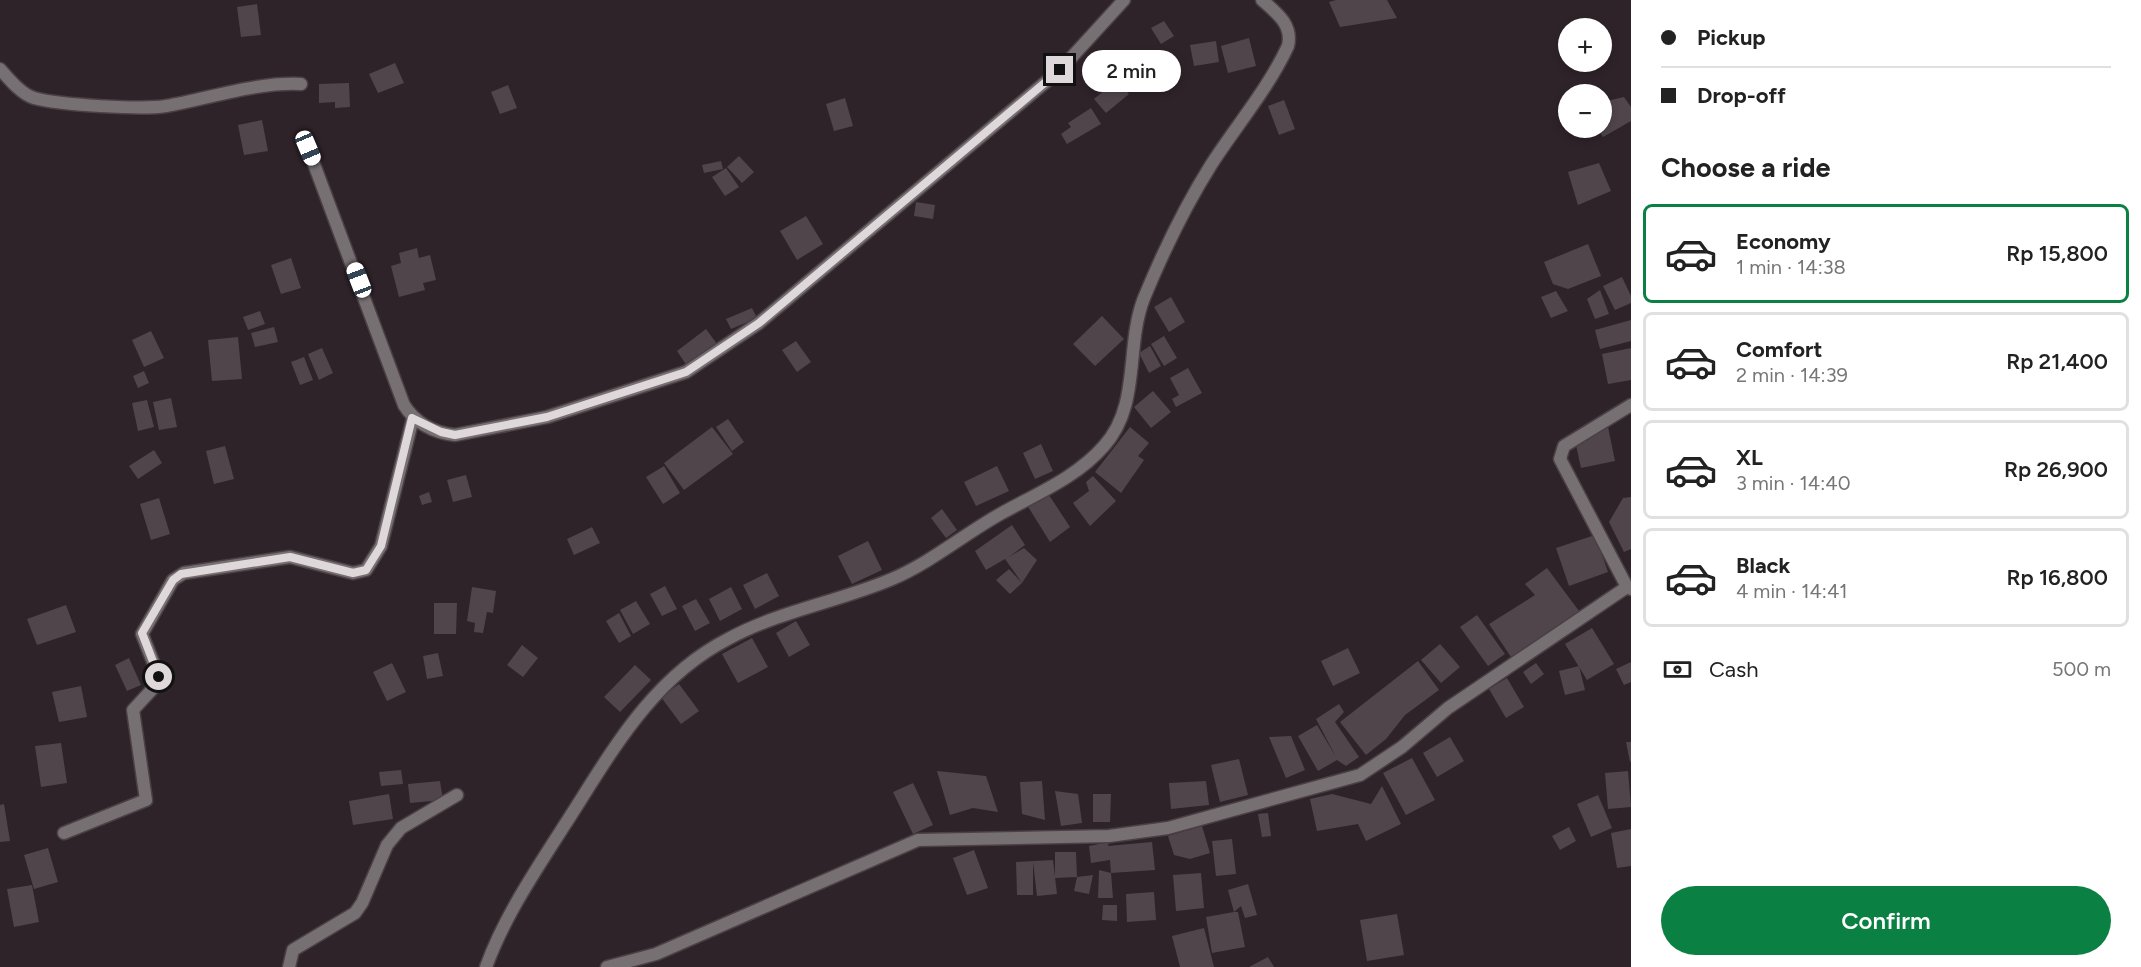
<!DOCTYPE html>
<meta charset="utf-8">
<style>
:root{--surface:#fff;--page:#f2f2f2;--text:#222;--muted:#767676;--line:#e0e0e0;--accent:#0b8043}
body{margin:0;font-family:Figtree,sans-serif;background:var(--page);color:var(--text);height:100vh;display:flex;flex-direction:column;font-size:22px;white-space:nowrap}
*{box-sizing:border-box;margin:0}
p{font-size:20px;color:var(--muted)}
.icon{flex:none;width:33px;height:33px;fill:none;stroke:currentColor;stroke-width:2;stroke-linecap:round;stroke-linejoin:round}
.map{position:relative;flex:1;overflow:hidden}
.panel{display:flex;flex-direction:column;background:var(--surface);width:510px}
.panel>*{flex:none}
.banner{display:grid;align-content:center;height:132px;padding:0 30px;background:var(--surface)}
.fabs{position:absolute;left:1558px;top:18px;display:grid;gap:12px}
.fabs a{display:grid;place-items:center;width:54px;height:54px;border-radius:50%;background:var(--surface);box-shadow:0 3px 9px #0003;font-size:30px}
.end{position:absolute;width:27px;height:27px;margin:-14px;border:8px solid #dfd8db;background:#111;box-shadow:0 0 0 3px #111}
.from{border-radius:50%}
.bubble{position:absolute;height:42px;border-radius:21px;background:var(--surface);box-shadow:0 3px 9px #0003;font-size:20px;font-weight:600;line-height:42px;text-align:center}
.car{position:absolute;width:18px;height:36px;margin:-18px -9px;border-radius:8px;box-shadow:0 0 4px 2px #0007;background:linear-gradient(#fff 24%,#345 0 40%,#fff 0 76%,#345 0 86%,#fff 0)}
.banner b{display:flex;align-items:center;gap:21px;height:57px;font-size:22px}
.banner b+b{border-top:2px solid var(--line)}
.banner i{width:15px;height:15px;background:var(--text)}
ul{padding:0;list-style:none}
li{display:flex;align-items:center;gap:18px;height:99px;margin:0 12px 9px;padding:0 18px;border:3px solid var(--line);border-radius:9px}
li div{flex:1}
li b{display:block;font-size:22px}
li em{font-style:normal;font-weight:600}
li.on{border-color:var(--accent)}
li>.icon{width:54px;height:54px;stroke-width:1.5}
h2{padding:0 30px;font-size:27px;line-height:72px}
.pay{display:flex;align-items:center;gap:15px;height:66px;padding:0 30px;font-size:22px}
.pay p{margin-inline-start:auto}
.action{display:flex;gap:12px;margin-top:auto;padding:12px 30px}
.action a{flex:1;height:69px;border-radius:36px;background:var(--accent);color:#fff;font-size:24px;font-weight:600;line-height:69px;text-align:center}
main{display:flex;flex:1;min-height:0}
.map>svg:first-child{display:block}
</style>
<main>
<div class="map">
<svg width="1631" height="967" viewBox="0 0 1631 967">
<rect width="100%" height="100%" fill="#2e2329"/>
<!-- building -->
<g fill="#50454b">
<polygon points="1336,0 1387,0 1397,18 1340,27 1329,2"/>
<polygon points="257,4 261,35 241,37 237,7"/>
<polygon points="1164,21 1174,36 1161,44 1151,28"/>
<polygon points="1249,38 1256,66 1228,73 1221,46"/>
<polygon points="1216,41 1219,62 1194,66 1190,45"/>
<polygon points="395,63 404,83 378,93 369,74"/>
<polygon points="1117,80 1129,94 1106,113 1094,99"/>
<polygon points="349,83 350,107 335,108 335,102 319,103 319,84"/>
<polygon points="508,85 517,108 500,114 491,92"/>
<polygon points="1624,97 1631,107 1631,121 1603,137 1597,128 1602,128 1602,102"/>
<polygon points="845,98 853,126 834,131 826,104"/>
<polygon points="1284,100 1295,129 1279,135 1268,106"/>
<polygon points="1091,108 1101,124 1067,144 1061,134 1071,127 1068,123"/>
<polygon points="262,120 268,151 244,155 238,125"/>
<polygon points="739,156 754,172 742,183 727,167"/>
<polygon points="721,161 723,169 704,173 702,165"/>
<polygon points="1599,163 1611,191 1578,205 1568,172"/>
<polygon points="726,168 739,187 725,196 712,177"/>
<polygon points="916,202 935,205 933,219 914,216"/>
<polygon points="806,216 823,244 797,260 780,231"/>
<polygon points="1588,244 1601,276 1568,289 1553,284 1544,262"/>
<polygon points="417,248 419,258 430,255 436,280 423,283 425,290 399,297 391,266 401,263 399,253"/>
<polygon points="291,258 301,288 281,294 271,265"/>
<polygon points="1622,277 1631,296 1631,303 1615,310 1603,286"/>
<polygon points="1600,290 1609,314 1595,319 1587,299"/>
<polygon points="1556,291 1568,311 1551,318 1541,297"/>
<polygon points="1171,297 1185,322 1169,332 1154,307"/>
<polygon points="752,308 757,318 731,329 726,319"/>
<polygon points="260,311 265,324 248,330 243,317"/>
<polygon points="1102,316 1124,339 1095,366 1073,344"/>
<polygon points="1631,320 1631,341 1600,349 1595,330"/>
<polygon points="274,327 278,342 255,347 251,333"/>
<polygon points="706,329 717,344 687,366 677,351"/>
<polygon points="151,331 164,358 144,367 132,340"/>
<polygon points="1164,336 1177,358 1164,366 1151,344"/>
<polygon points="238,337 242,379 212,381 208,340"/>
<polygon points="796,341 811,362 797,372 782,350"/>
<polygon points="1150,346 1161,366 1149,373 1139,353"/>
<polygon points="322,348 333,373 319,380 308,354"/>
<polygon points="1631,348 1631,380 1608,384 1602,354"/>
<polygon points="304,357 313,380 300,385 291,362"/>
<polygon points="1188,368 1202,393 1176,407 1172,399 1179,395 1170,378"/>
<polygon points="144,371 149,383 138,388 133,376"/>
<polygon points="1153,391 1171,412 1151,428 1134,407"/>
<polygon points="171,398 177,427 159,430 153,402"/>
<polygon points="147,400 154,427 138,431 132,403"/>
<polygon points="728,419 744,442 732,451 716,427"/>
<polygon points="712,427 733,454 684,490 664,463"/>
<polygon points="1130,427 1149,443 1138,456 1144,460 1121,493 1095,472"/>
<polygon points="1608,427 1615,461 1581,468 1576,445"/>
<polygon points="1041,444 1053,471 1035,479 1023,453"/>
<polygon points="225,446 234,479 214,484 206,451"/>
<polygon points="154,450 162,463 138,479 129,466"/>
<polygon points="664,466 680,493 663,504 646,477"/>
<polygon points="997,466 1009,491 976,506 964,482"/>
<polygon points="466,475 472,497 453,502 447,480"/>
<polygon points="1093,476 1116,501 1090,526 1073,503 1089,491 1086,482"/>
<polygon points="429,492 432,502 422,505 419,496"/>
<polygon points="1047,492 1070,527 1050,542 1027,505"/>
<polygon points="1631,497 1631,549 1624,552 1609,522 1623,498"/>
<polygon points="159,498 170,534 151,540 140,504"/>
<polygon points="942,509 957,530 946,538 931,518"/>
<polygon points="1012,525 1025,545 1009,557 1024,548 1037,560 1022,583 1010,594 996,580 1009,569 1022,583 1005,559 986,570 975,551"/>
<polygon points="592,527 600,543 574,555 567,539"/>
<polygon points="1595,535 1608,572 1569,586 1556,548"/>
<polygon points="868,541 882,570 852,584 838,556"/>
<polygon points="1547,568 1579,611 1511,657 1489,624 1535,595 1525,584"/>
<polygon points="767,573 779,596 755,609 743,585"/>
<polygon points="665,586 677,609 662,616 650,594"/>
<polygon points="472,587 496,591 493,613 487,612 483,633 474,632 475,623 467,621"/>
<polygon points="731,587 742,609 720,621 709,599"/>
<polygon points="696,599 710,623 695,631 682,606"/>
<polygon points="636,601 650,624 633,634 620,610"/>
<polygon points="434,603 457,603 456,634 434,634"/>
<polygon points="66,605 76,632 37,645 27,619"/>
<polygon points="619,613 631,636 619,643 606,621"/>
<polygon points="1477,615 1505,654 1488,666 1460,627"/>
<polygon points="796,621 810,645 789,657 776,633"/>
<polygon points="1592,628 1614,664 1587,680 1565,644"/>
<polygon points="752,638 768,667 738,683 722,654"/>
<polygon points="1440,644 1460,667 1441,683 1421,660"/>
<polygon points="522,645 538,658 523,677 507,665"/>
<polygon points="1348,648 1360,673 1333,686 1321,661"/>
<polygon points="438,653 443,676 427,679 423,656"/>
<polygon points="129,658 141,685 127,691 115,665"/>
<polygon points="1418,661 1439,690 1405,715 1386,739 1366,755 1340,722"/>
<polygon points="1631,662 1631,682 1624,685 1616,669"/>
<polygon points="392,663 406,692 387,701 373,672"/>
<polygon points="1536,663 1544,674 1531,684 1523,672"/>
<polygon points="635,665 651,680 620,712 604,697"/>
<polygon points="1579,666 1585,690 1565,695 1559,671"/>
<polygon points="1507,678 1524,707 1506,718 1489,689"/>
<polygon points="679,684 699,711 681,724 661,697"/>
<polygon points="81,686 87,717 59,722 52,692"/>
<polygon points="1339,704 1344,712 1335,722 1359,757 1346,766 1337,760 1318,771 1298,736 1317,725 1336,757 1316,719"/>
<polygon points="1291,736 1305,770 1286,778 1269,737"/>
<polygon points="1450,737 1464,761 1437,777 1423,753"/>
<polygon points="1626,742 1631,742 1631,761 1630,762"/>
<polygon points="61,743 67,783 41,787 35,746"/>
<polygon points="1412,758 1435,800 1406,815 1383,773"/>
<polygon points="1239,759 1248,795 1220,802 1211,765"/>
<polygon points="401,770 403,784 381,786 379,772"/>
<polygon points="937,771 986,776 998,812 973,808 950,815"/>
<polygon points="1628,771 1631,807 1608,809 1605,773"/>
<polygon points="440,781 443,800 410,803 408,784"/>
<polygon points="1042,781 1045,820 1022,814 1020,782"/>
<polygon points="1206,781 1209,805 1171,809 1169,783"/>
<polygon points="913,783 933,825 913,834 893,792"/>
<polygon points="1382,786 1401,824 1366,841 1358,824 1317,831 1310,799 1332,794 1371,804"/>
<polygon points="1055,791 1078,794 1082,823 1061,826"/>
<polygon points="389,794 393,819 353,825 349,801"/>
<polygon points="1093,794 1111,794 1110,822 1093,822"/>
<polygon points="1598,795 1612,828 1591,837 1577,804"/>
<polygon points="4,804 10,841 0,842 0,805"/>
<polygon points="1268,813 1271,836 1262,837 1258,814"/>
<polygon points="1202,826 1210,853 1190,859 1174,855 1168,836"/>
<polygon points="1569,827 1576,841 1560,850 1552,836"/>
<polygon points="1631,829 1631,866 1617,868 1611,833"/>
<polygon points="1232,839 1236,874 1216,876 1212,841"/>
<polygon points="1109,842 1108,846 1152,842 1155,870 1111,873 1113,898 1098,898 1099,870 1111,873 1110,860 1091,863 1089,846"/>
<polygon points="48,848 58,882 34,889 24,855"/>
<polygon points="974,850 988,888 967,895 953,858"/>
<polygon points="1055,852 1076,852 1077,877 1055,878"/>
<polygon points="1053,860 1057,894 1037,896 1033,862 1033,895 1017,895 1016,862"/>
<polygon points="1201,873 1204,908 1176,911 1173,875"/>
<polygon points="1093,875 1089,894 1074,891 1077,877"/>
<polygon points="1248,884 1257,915 1245,918 1241,906 1234,912 1228,890"/>
<polygon points="32,885 39,922 14,927 7,889"/>
<polygon points="1154,892 1156,920 1127,922 1126,894"/>
<polygon points="1103,905 1117,905 1117,921 1102,920"/>
<polygon points="1234,912 1238,912 1245,947 1212,953 1206,917"/>
<polygon points="1397,914 1404,955 1367,961 1360,920"/>
<polygon points="1204,928 1214,967 1180,967 1172,936"/>
<polygon points="1268,957 1274,967 1249,967"/>
</g>
<g fill="none" stroke-linecap="round" stroke-linejoin="round">
<defs>
<g id="minor">
<path d="M0,69C9,79 21,94 34,98C59,105 142,110 166,106C211,98 256,82 301,84"/>
<path d="M308,148L404,405C415,423 434,433 455,435L547,417L686,372L759,323L1060,70L1124,0"/>
<polyline points="1631,405 1564,446 1560,459 1627,587 1631,589"/>
<polyline points="64,833 146,800 133,710 157,684 159,677 142,634 173,580 184,573 290,557 353,573 366,570 381,546 413,418"/>
<polyline points="289,967 293,950 355,913 362,903 387,845 401,828 457,795"/>
<path d="M486,967C504,917 536,870 564,826C610,755 650,679 728,639C779,611 838,602 892,579C932,562 964,534 1002,513C1038,493 1077,477 1104,446C1141,405 1125,346 1144,298C1163,252 1184,208 1211,165C1236,126 1268,89 1288,46C1293,25 1277,13 1262,0"/>
<polyline points="607,967 656,954 918,840 1109,836 1168,828 1360,775 1402,747 1448,708 1627,587"/>
</g>
</defs>
<!-- minor casing -->
<use href="#minor" stroke="#4a4045" stroke-width="15"/>
<!-- minor -->
<use href="#minor" stroke="#767073" stroke-width="12"/>
</g>
<g fill="none" stroke-linecap="round" stroke-linejoin="round">
<!-- route -->
<polyline stroke="#dfd8db" stroke-width="8" points="159,677 142,633 173,580 181,574 290,557 353,573 366,570 381,546 412,418 441,432 455,435 547,417 686,372 759,323 1060,70"/>
</g>
</svg>
<div class="fabs">
<a>+</a>
<a>−</a>
</div>
<i class="end from" style="left:159px;top:677px"></i>
<i class="end" style="left:1060px;top:70px"></i>
<div class="bubble" style="left:1082px;top:50px;width:99px">2 min</div>
<i class="car" style="left:308px;top:148px;rotate:157deg"></i>
<i class="car" style="left:359px;top:280px;rotate:339deg"></i>
</div>
<section class="panel">
<div class="banner">
<b><i class="from"></i>Pickup</b>
<b><i></i>Drop-off</b>
</div>
<h2>Choose a ride</h2>
<ul>
<li class="on"><svg class="icon" aria-label="car" viewBox="0 0 24 24"><path d="M5 17H2v-5l4-1 3-4h7l3 4 3 1v5h-3M9 17h6M6 11h13"/><circle cx="7" cy="17" r="2"/><circle cx="17" cy="17" r="2"/></svg><div><b>Economy</b><p>1 min · 14:38</p></div><em>Rp 15,800</em></li>
<li><svg class="icon" aria-label="car" viewBox="0 0 24 24"><path d="M5 17H2v-5l4-1 3-4h7l3 4 3 1v5h-3M9 17h6M6 11h13"/><circle cx="7" cy="17" r="2"/><circle cx="17" cy="17" r="2"/></svg><div><b>Comfort</b><p>2 min · 14:39</p></div><em>Rp 21,400</em></li>
<li><svg class="icon" aria-label="car" viewBox="0 0 24 24"><path d="M5 17H2v-5l4-1 3-4h7l3 4 3 1v5h-3M9 17h6M6 11h13"/><circle cx="7" cy="17" r="2"/><circle cx="17" cy="17" r="2"/></svg><div><b>XL</b><p>3 min · 14:40</p></div><em>Rp 26,900</em></li>
<li><svg class="icon" aria-label="car" viewBox="0 0 24 24"><path d="M5 17H2v-5l4-1 3-4h7l3 4 3 1v5h-3M9 17h6M6 11h13"/><circle cx="7" cy="17" r="2"/><circle cx="17" cy="17" r="2"/></svg><div><b>Black</b><p>4 min · 14:41</p></div><em>Rp 16,800</em></li>
</ul>
<div class="pay"><svg class="icon" aria-label="cash" viewBox="0 0 24 24"><path d="M3 7h18v10H3z"/><circle cx="12" cy="12" r="2"/></svg>Cash<p>500 m</p></div>
<div class="action"><a>Confirm</a></div>
</section>
</main>
